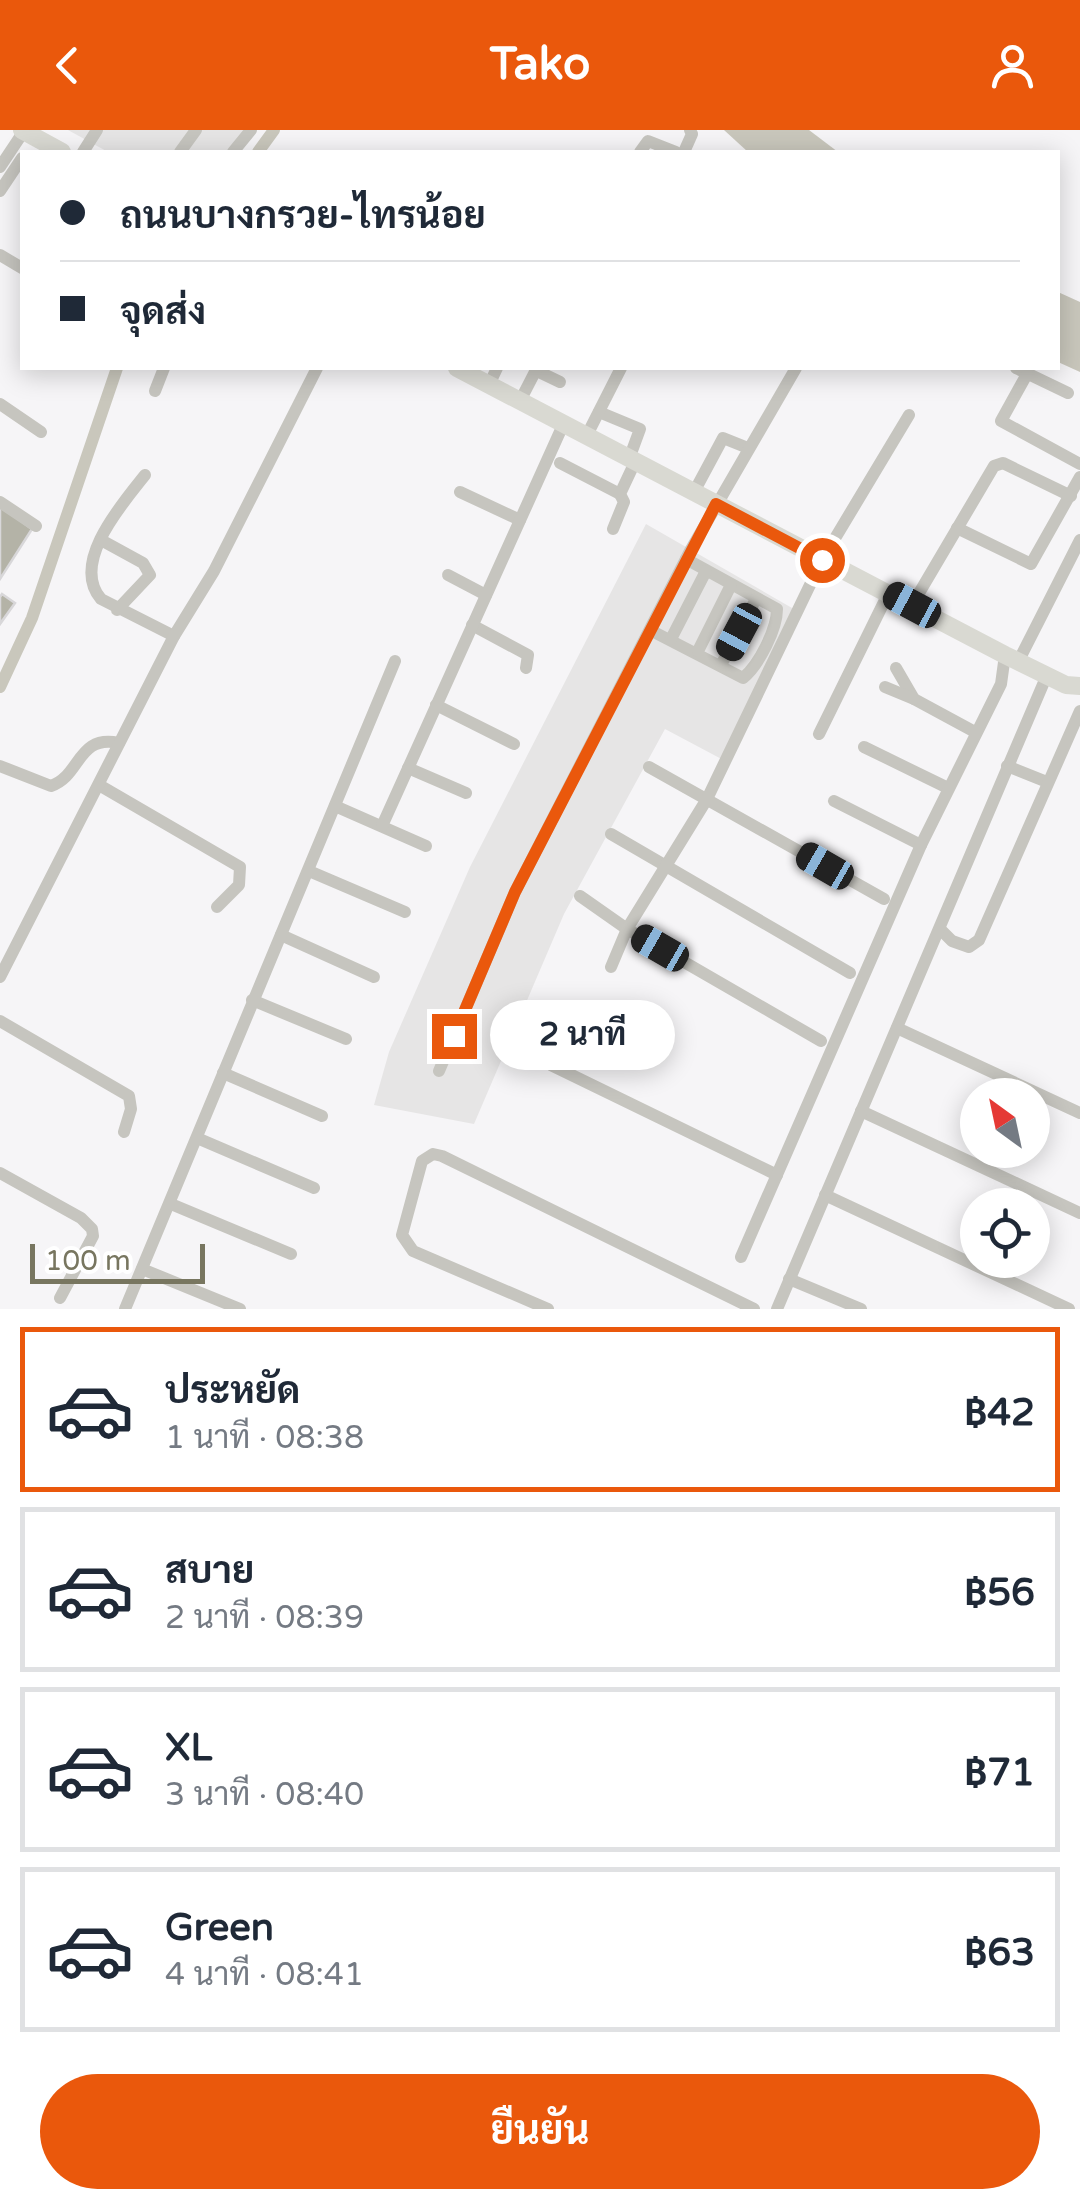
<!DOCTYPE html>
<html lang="th">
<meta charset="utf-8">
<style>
:root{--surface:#fff;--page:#f2f2f3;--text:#1f2937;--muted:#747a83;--line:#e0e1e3;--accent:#ea580c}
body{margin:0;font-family:"Varela Round",Sarabun,sans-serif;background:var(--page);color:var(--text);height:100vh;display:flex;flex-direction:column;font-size:38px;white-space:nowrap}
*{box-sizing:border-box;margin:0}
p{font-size:32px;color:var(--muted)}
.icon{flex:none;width:55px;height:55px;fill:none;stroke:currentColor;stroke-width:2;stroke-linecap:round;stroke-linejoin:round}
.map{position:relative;height:1179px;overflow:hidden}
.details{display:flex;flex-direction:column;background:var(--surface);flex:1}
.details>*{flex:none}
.banner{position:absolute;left:20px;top:20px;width:1040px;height:220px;border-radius:0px;box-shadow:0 5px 25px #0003;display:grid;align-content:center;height:220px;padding:0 40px;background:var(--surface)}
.needle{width:65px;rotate:327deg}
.tools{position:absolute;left:960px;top:948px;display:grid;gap:20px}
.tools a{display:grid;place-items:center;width:90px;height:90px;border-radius:50%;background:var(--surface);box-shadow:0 5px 25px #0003;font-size:50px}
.scale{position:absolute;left:30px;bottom:25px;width:175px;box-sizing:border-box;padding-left:10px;border:5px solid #787660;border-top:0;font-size:28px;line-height:35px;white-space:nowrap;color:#787660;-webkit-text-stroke:8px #fff;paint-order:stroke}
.end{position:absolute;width:45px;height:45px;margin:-22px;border:12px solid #ea580c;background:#fff;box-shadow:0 0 0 5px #fff}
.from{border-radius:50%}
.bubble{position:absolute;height:70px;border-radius:35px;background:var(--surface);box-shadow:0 5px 25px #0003;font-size:32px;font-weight:700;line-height:70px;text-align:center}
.car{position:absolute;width:30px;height:60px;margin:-30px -15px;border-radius:12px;box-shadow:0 0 8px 2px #0007;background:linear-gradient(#222 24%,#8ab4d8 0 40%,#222 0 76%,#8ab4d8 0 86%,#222 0)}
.banner b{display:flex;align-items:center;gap:35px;height:95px;font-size:38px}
.banner b+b{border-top:2px solid var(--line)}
.banner i{width:25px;height:25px;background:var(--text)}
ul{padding:18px 0 0;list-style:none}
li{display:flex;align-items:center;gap:30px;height:165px;margin:0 20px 15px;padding:0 20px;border:5px solid var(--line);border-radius:0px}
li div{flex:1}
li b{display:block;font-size:38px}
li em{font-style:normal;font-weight:700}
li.current{border-color:var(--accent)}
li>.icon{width:90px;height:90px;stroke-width:1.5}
.action{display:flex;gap:20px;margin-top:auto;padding:20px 40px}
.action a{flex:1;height:115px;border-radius:60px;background:var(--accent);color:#fff;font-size:40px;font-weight:700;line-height:115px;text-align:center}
header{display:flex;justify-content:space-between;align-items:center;height:130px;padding:0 40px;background:var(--accent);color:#fff;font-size:45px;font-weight:700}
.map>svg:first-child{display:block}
</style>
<header><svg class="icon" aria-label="back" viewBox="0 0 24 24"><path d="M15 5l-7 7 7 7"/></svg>Tako<svg class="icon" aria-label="person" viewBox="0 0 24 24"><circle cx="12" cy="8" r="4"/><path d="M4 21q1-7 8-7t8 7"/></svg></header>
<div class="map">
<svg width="1080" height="1179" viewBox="0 0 1080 1179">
<rect width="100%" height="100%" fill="#f6f5f7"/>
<!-- built -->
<g fill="#e6e5e5">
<polygon points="68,0 252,0 235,22 108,22"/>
<polygon points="646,394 799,482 729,633 665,599 564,784 474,994 374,975 389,922 470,737"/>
</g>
<!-- water -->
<g fill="#c9c7bc">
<polygon points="724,0 809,0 838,22 748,22"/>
<polygon points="1058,162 1080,172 1080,242 1058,232"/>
</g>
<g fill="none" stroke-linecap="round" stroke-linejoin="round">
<!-- canal -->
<g stroke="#c9c7bc" stroke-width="12">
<polyline points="258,22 274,0"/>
<polyline points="0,557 32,488 117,238"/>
</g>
</g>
<!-- building -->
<g fill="#b4b3a7" stroke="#d8d7d9" stroke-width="2.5">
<polygon points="0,376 32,399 0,449"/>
<polygon points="2,464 15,473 0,494 0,467"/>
</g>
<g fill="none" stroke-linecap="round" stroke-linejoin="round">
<!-- minor -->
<g stroke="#c6c5bf" stroke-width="12">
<polyline points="83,22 97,0"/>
<polyline points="180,22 196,0"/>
<polyline points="233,22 251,0"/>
<polyline points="640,22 648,11 676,22"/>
<polyline points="684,22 692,4 690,0"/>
<polyline points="0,37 24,1"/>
<polyline points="0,61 22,28"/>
<polyline points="0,125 22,138"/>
<polyline points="1016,238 1068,263"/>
<polyline points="535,240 560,252"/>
<polyline points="1027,244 1001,291 1080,334"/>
<polyline points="489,255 497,238"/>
<polyline points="155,261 164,238"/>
<polyline points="520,271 537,238"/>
<polyline points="0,274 41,302"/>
<polyline points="599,282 640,299 629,329"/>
<polyline points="586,307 621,238"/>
<polyline points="560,333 620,364"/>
<path d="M145,345C122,374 70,433 101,469L174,506"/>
<polyline points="460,362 520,390"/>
<polyline points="694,362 723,308 748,318"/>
<polyline points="0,372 36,396"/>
<polyline points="957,398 1031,434 1080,347"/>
<polyline points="613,399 624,372 620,364 635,332"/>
<polyline points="101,410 143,433 150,445 117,480"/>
<polyline points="448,445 486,465"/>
<polyline points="912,475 994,336 1003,333 1071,366"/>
<polyline points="472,495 528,525 526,538"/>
<path d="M650,500L743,548C759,535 777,499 777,479L686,429"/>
<polyline points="671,509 706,441"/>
<polyline points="698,521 731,455"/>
<polyline points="1019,530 1080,410"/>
<polyline points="721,535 756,469"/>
<polyline points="896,538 914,569 975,602"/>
<polyline points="885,557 914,569"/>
<polyline points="436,575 514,614"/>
<polyline points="819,604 889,462"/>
<polyline points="864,617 948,658"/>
<path d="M0,636L51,656C81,646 77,604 119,613"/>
<polyline points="1007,636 1047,652"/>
<polyline points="649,637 884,769"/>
<polyline points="408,638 466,663"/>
<polyline points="99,655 240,737 239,755 217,777"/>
<polyline points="834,671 921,715"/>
<polyline points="335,676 426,716"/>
<polyline points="382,696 563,295"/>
<polyline points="611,704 850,843"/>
<polyline points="309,741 405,782"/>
<polyline points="580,766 627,799 821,911"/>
<polyline points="940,799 952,811 969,817 979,810 1080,581"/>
<polyline points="281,805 374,847"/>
<polyline points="611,837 627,799 707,669 822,430 909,285"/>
<polyline points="0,847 174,506 214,441 317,238"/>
<polyline points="252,870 346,909"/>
<polyline points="0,891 129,966 131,979 124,1002"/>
<polyline points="897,898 1080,983"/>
<polyline points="551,935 777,1045"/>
<polyline points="439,941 515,762 690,421 796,238"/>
<polyline points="223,943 322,986"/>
<polyline points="861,981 1080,1083"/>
<polyline points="197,1008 314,1058"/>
<polyline points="0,1043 81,1088 92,1099 93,1106 60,1168"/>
<polyline points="825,1065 1069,1179"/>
<polyline points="171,1074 291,1124"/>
<polyline points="741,1127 921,715 1001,554 1005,525"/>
<polyline points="142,1139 240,1179"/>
<polyline points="789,1149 861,1179"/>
<polyline points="125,1179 395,531"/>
<polyline points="548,1179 413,1121 402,1105 422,1031 433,1024 442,1026 754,1179"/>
<polyline points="777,1179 1047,545"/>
</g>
<!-- major -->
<g stroke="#d9d9d2" stroke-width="18">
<polyline points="22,0 62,22"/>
<polyline points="457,238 1005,525 1066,555 1080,556"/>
</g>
</g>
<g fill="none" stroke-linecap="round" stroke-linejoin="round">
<!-- route -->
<polyline stroke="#ea580c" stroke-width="12" points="454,906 515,762 716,374 822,430"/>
</g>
</svg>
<div class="tools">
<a><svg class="needle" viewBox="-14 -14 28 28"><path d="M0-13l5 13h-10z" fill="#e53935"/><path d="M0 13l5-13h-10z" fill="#747a83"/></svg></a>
<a><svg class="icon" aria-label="locate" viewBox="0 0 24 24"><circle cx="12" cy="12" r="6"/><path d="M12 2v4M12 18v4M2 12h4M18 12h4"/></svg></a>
</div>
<div class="scale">100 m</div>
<i class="end from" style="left:822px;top:430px"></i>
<i class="end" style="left:454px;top:906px"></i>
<div class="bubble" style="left:490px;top:870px;width:185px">2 นาที</div>
<i class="car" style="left:912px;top:475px;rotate:298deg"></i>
<i class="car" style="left:739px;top:502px;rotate:208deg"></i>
<i class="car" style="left:825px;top:736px;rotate:300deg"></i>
<i class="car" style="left:660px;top:818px;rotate:300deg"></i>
<div class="banner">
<b><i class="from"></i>ถนนบางกรวย-ไทรน้อย</b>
<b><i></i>จุดส่ง</b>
</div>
</div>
<section class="details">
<ul>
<li class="current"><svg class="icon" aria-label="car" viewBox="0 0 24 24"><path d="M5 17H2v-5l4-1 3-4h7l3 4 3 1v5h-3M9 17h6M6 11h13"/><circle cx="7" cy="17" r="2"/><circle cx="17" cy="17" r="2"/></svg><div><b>ประหยัด</b><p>1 นาที · 08:38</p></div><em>฿42</em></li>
<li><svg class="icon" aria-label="car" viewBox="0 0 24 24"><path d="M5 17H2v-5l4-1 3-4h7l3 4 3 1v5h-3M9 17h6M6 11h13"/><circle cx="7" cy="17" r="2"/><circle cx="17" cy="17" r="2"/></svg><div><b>สบาย</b><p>2 นาที · 08:39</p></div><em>฿56</em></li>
<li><svg class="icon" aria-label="car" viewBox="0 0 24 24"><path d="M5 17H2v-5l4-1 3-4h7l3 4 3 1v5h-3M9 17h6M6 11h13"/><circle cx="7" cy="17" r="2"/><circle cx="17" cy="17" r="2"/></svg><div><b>XL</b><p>3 นาที · 08:40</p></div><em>฿71</em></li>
<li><svg class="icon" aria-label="car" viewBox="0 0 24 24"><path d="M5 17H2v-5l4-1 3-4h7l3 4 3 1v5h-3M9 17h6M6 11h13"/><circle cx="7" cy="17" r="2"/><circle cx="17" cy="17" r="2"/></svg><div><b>Green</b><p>4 นาที · 08:41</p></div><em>฿63</em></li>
</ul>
<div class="action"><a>ยืนยัน</a></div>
</section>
